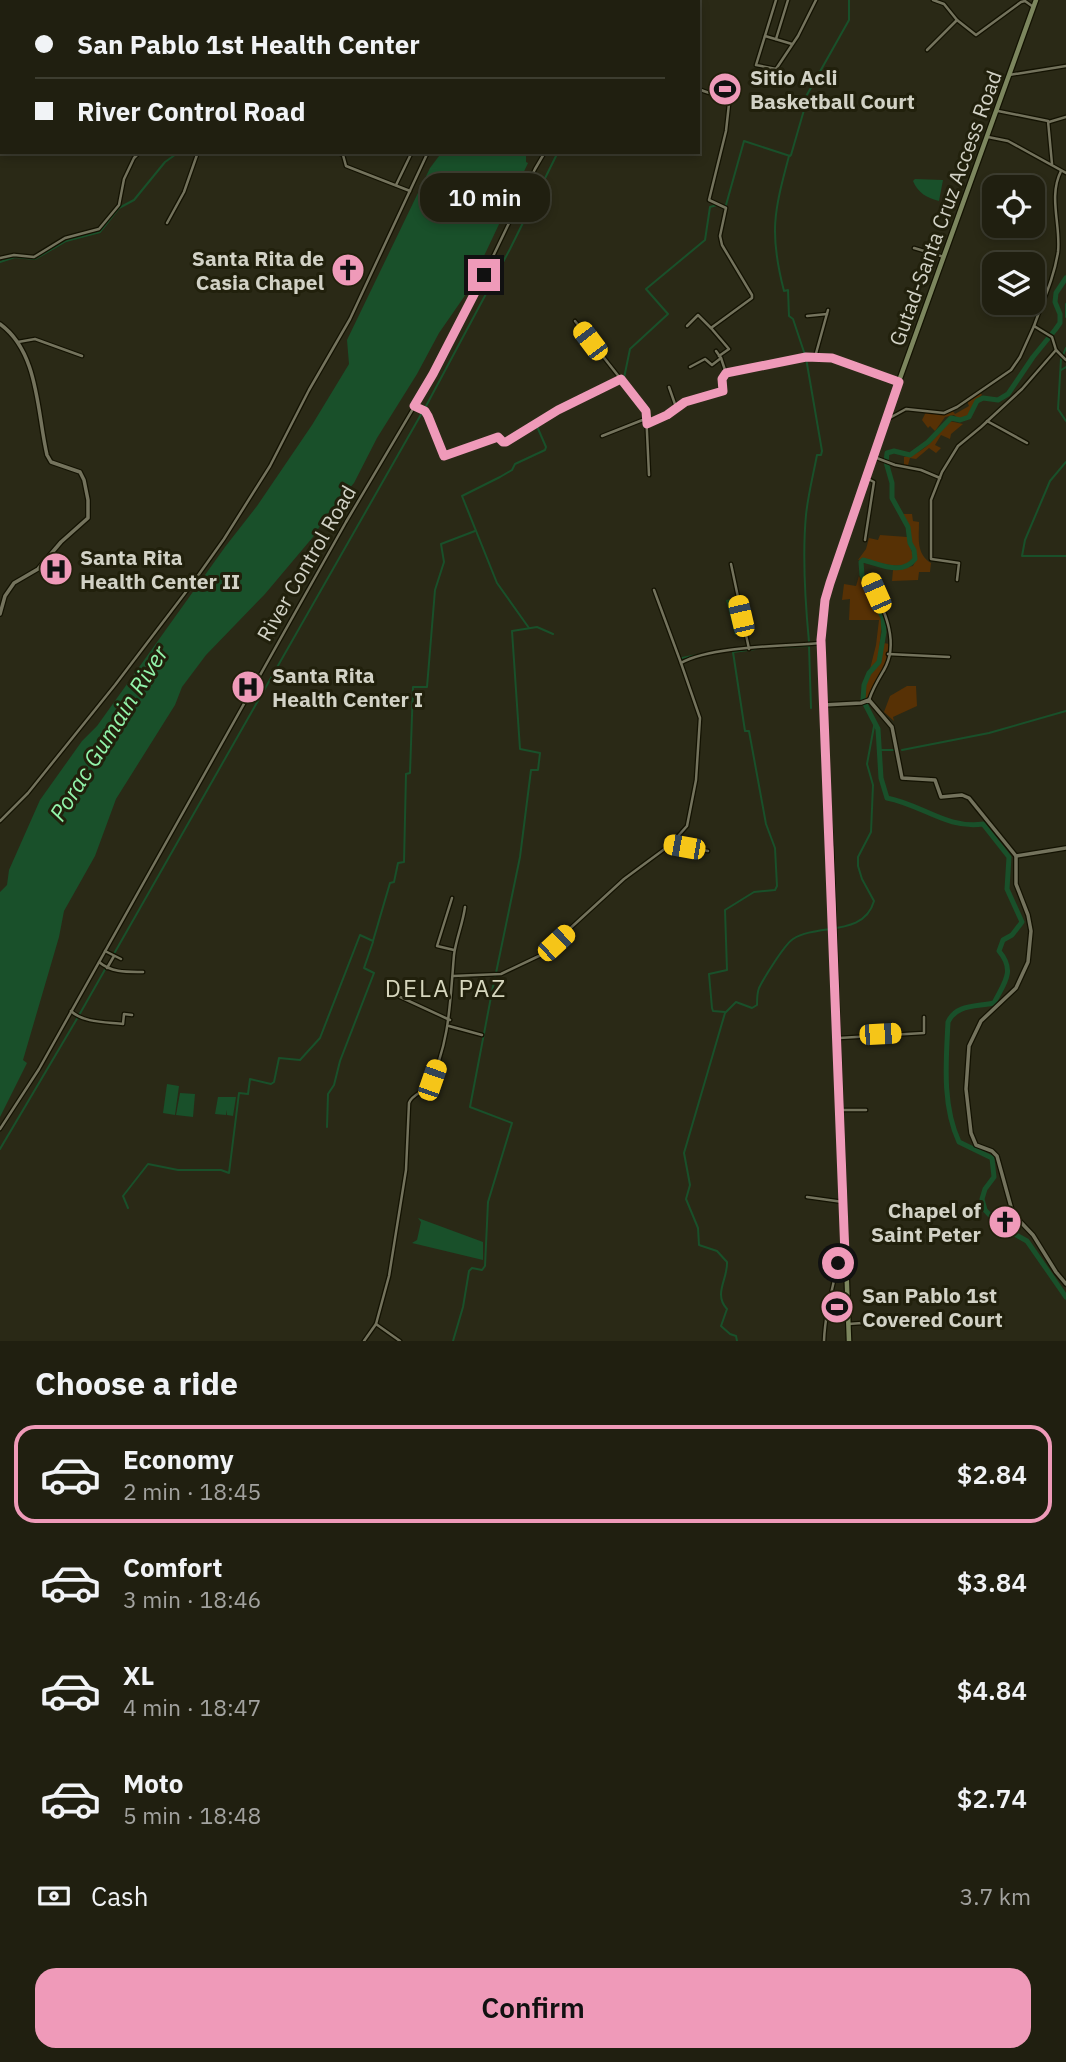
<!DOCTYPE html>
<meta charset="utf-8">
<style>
:root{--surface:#201f10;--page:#282719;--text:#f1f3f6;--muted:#a2a29f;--line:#3d3d30;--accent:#ef9ab9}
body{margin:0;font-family:"IBM Plex Sans",sans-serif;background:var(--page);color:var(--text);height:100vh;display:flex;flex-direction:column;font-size:26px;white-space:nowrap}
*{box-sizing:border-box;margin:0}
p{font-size:23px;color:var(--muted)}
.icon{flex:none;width:38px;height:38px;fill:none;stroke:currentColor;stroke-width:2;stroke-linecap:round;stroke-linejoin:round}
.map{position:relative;height:1341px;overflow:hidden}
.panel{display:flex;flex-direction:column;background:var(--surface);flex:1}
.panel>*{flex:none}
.top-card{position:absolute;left:0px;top:0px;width:700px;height:154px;box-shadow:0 4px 10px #0003,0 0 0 2px var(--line);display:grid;align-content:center;height:154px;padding:0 35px;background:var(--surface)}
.buttons{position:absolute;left:982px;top:175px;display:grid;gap:14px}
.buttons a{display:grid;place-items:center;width:63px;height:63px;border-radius:14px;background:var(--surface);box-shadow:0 4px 10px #0003,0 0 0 2px var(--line);font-size:35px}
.end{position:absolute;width:32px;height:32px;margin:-16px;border:9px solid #ef9ab9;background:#111;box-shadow:0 0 0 4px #111}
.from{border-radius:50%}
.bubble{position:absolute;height:49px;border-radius:21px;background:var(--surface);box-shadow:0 4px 10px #0003,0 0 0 2px var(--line);font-size:23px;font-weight:600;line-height:49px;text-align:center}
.car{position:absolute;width:21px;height:42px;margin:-21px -10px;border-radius:9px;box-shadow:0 0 5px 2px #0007;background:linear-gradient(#f5c518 24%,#345 0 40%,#f5c518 0 76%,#345 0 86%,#f5c518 0)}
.top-card b{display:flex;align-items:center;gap:24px;height:66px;font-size:26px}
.top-card b+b{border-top:2px solid var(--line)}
.top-card i{width:18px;height:18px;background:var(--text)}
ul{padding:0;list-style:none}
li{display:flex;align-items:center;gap:21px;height:98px;margin:0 14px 10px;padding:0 21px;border:4px solid transparent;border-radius:21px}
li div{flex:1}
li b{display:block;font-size:26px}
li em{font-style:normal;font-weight:600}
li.selected{border-color:var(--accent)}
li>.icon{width:63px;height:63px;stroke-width:1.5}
h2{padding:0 35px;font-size:32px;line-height:84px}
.pay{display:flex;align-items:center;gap:18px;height:77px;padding:0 35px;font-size:26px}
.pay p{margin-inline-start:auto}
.primary-button{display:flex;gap:14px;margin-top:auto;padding:14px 35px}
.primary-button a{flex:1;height:80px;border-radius:21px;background:var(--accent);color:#111;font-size:28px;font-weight:600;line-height:80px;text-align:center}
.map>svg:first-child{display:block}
</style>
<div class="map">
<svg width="1066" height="1341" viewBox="0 0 1066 1341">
<rect width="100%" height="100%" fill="#2a2916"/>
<!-- green -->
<g fill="#573105">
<polygon points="980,392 982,395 976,400 968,416 960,420 954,415 945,417 935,431 930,426 928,428 922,420 926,412 944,414 952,410 955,414 969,406 967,401"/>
<path d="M949,421L963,424L951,434L950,439L941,435L935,445L941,448L936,453L929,448L916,459L910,458L908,465H904V457C925,454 937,435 949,421Z"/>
<path d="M901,514H912L913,521L919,522C919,538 916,554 931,563L930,572H919L918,580L892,581L893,570L913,566C919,556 915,553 912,543C907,530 910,527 901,514Z"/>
<path d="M880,535L907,537L914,558C900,575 876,558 858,560L866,549L869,538L878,540Z"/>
<polygon points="859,576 869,599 872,601 882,620 878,662 870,669 876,645 879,620 849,620 850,599 842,600 844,584 856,586"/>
<polygon points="883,643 890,644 885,668 874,683 870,698 865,699 866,685 870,674 881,662"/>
<polygon points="907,686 916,686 917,706 893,717 894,721 884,712 890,696"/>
</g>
<!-- water -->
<g fill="#19502a">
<polygon points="442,152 526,152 526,162 528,163 466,294 439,333 417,374 377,438 354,483 329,512 313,537 265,594 206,655 182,687 175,705 116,799 95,856 64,911 59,937 23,1060 27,1063 0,1117 0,892 7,885 9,870 40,800 82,741 97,726 225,547 257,506 312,425 349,364 347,340 430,168"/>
<path d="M915,179L943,180L939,201C927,198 918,193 913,181Z"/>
<polygon points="736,598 743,634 735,635 726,600"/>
<polygon points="167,1084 179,1086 175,1115 163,1113"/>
<polygon points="180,1093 195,1094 193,1117 176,1115"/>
<polygon points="218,1097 236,1097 233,1116 227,1115 227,1110 226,1115 215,1114"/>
<polygon points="418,1218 483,1242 483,1260 412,1243 417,1240 421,1222"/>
</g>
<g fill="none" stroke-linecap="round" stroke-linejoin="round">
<!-- stream -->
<g stroke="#19502a" stroke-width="2">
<polyline points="633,2 634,0"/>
<polyline points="726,205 744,141 790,156"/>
<polyline points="0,262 15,257 35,259 66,241 100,232 119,208 134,200 165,162 179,152"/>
<polyline points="1066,304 1066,317"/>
<path d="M805,355L793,319L789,316L788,290L784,291C769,233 774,212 789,156L791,155L806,103L804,100L849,20V0"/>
<polyline points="1063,355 1066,348"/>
<path d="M806,358L822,451L821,455H817C813,476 808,495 806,515C802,557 805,600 809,642"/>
<polyline points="1061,359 1058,409 1066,421"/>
<polyline points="1061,370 1066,367"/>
<polyline points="581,401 624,378 630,349 668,314 646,289 705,240 710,207 717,205"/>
<polyline points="425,408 510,249 558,152"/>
<polyline points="1066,462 1050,481 1025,540 1022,556 1066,556"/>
<polyline points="529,628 497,583 462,496 500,477 512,470 515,464 545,450 546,447 536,424"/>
<polyline points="809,646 811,708"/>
<polyline points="767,647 809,646"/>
<polyline points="682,658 703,654"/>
<polyline points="880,750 897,750"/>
<polyline points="902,750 989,733 1066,711"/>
<polyline points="496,973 520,857 531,770 538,770 540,753 520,749 512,631 537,627 553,634"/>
<polyline points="725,1012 713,1011 712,1008 709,974 727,970 725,910 754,892 775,890 777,886 775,848 766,824 749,731 745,731 733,652 755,649"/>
<polyline points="327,1127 328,1094 334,1085 340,1061 374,973 364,968 373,942"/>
<polyline points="0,1149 78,1017 423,411"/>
<polyline points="128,1208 123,1196 148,1164 178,1170 221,1170 229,1173 239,1093 248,1094 250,1079 271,1084 274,1082 279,1058 300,1060 320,1038 360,935 373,941 390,883 394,882 398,863 404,862 406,774 410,773 413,687 427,687 435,590 444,562 441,544 475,531"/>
<polyline points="453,1341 463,1307 469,1271 472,1268 482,1270 485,1266 488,1202 512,1123 470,1107 495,976"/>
<path d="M737,1341L736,1336L730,1334L721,1326L727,1309C713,1294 728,1279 727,1262L717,1251L699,1245L698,1228L686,1199L690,1185L684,1153L725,1013L736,1002L752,1008L757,1005C757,1000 757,993 759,988C764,978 784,945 793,939C818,923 864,937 874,901L862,879L858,866V857L871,832L873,785L867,764L875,721"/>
</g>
<!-- river -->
<path stroke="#19502a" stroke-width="5" d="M1066,278L1056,293L1055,302L1060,314V323L1055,330L1033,357L1008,394L998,400L983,398L977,401L969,417L960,420L951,418L928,442L910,455L894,451L887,453L886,462L892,483V498L908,527L910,543L914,550L915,559C902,576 880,564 863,560L861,562L862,575L883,618L884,632L879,662L869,673L864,685L863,700L878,729L881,778L887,798C923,805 946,829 983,824L1009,857L1007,889L1022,922L1012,935L1003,940L999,951C1016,971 1004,983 994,1003C976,1007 956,1004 948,1022C946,1062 942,1105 959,1142L992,1158L994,1177L985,1189L982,1199L985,1210L1000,1226L1027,1241L1066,1297"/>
<defs>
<g id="minor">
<polyline points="206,0 206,2"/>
<polyline points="776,0 756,65 776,69 798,36 816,0"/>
<polyline points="933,0 944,4 957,20 976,35 1021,2 1025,1 1032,6"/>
<polyline points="506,2 507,0"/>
<polyline points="617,2 618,0"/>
<polyline points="765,36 792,44"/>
<polyline points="776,39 788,0"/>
<polyline points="927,50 957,20"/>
<polyline points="1009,75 1066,66"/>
<path d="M698,88C708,96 722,91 729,104L726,131L709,200L726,208L720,236L722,245L752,295V298L711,328L729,349L719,356"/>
<polyline points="998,111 1048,121 1052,164"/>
<polyline points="1049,122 1066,117"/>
<polyline points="988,137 1008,141 1066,173"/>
<polyline points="336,152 343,155 346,166 410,191"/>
<polyline points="396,185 412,152"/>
<polyline points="167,223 184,192 198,152"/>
<polyline points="914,248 944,257"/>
<polyline points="0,258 14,255 34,257 65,238 99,229 119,205 124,179 134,158 140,152"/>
<polyline points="807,316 827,314"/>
<polyline points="575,321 646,411 649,475"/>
<polyline points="687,326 698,315 711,328"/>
<path d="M1034,326C1043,301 1054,278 1058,252C1061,225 1048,197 1061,171"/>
<polyline points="18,342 35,339 82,356"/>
<polyline points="815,357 828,310"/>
<polyline points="690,367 705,359 712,365 721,358"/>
<polyline points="726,373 806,357 832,358 899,381"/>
<polyline points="669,387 676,407"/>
<polyline points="414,406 425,411 428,416 444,456 498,437 503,442 506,442 533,427 536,422 621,379"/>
<polyline points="886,420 906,409 944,413 957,407 1011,370 1020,357 1034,326 1052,337 1056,350 1066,360"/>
<polyline points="987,421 1027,443"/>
<polyline points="647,424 667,415 685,402 723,391 722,378 726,373 721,358 716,351"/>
<polyline points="602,436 645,419"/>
<polyline points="874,457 895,465 921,470 940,478"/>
<polyline points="865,540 874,482 866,478"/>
<polyline points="731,564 749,649"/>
<polyline points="957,580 959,563 931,559 931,500 942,472 958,446 981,427 1022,389 1056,350"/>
<polyline points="654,590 681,663"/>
<polyline points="888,654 949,657"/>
<path d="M869,700C873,688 878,680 884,670C901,641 882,606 870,579"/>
<polyline points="0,821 28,793 115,685 192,584 224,539 270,466 309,390 350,319 428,152"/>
<polyline points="670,845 708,851"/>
<polyline points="452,898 437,946 454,950"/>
<polyline points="105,951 121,959"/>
<path d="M99,962C112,973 127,972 143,972"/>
<polyline points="107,968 114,956"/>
<path d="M453,976L501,974L541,955L624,879L670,845L687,826L696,780L700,718L681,663C711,646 786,646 822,643"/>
<polyline points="398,996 450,1020"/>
<path d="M71,1011C83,1023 107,1022 123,1024L124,1014L132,1015"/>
<polyline points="449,1026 482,1035"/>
<polyline points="839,1038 924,1033 924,1017"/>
<polyline points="840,1110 866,1110"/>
<polyline points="0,1129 39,1069 346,522 433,375 484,275 535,169 545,152"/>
<polyline points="807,1197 843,1202"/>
<polyline points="376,1324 400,1341"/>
<polyline points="848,1324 933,1318"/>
<path d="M364,1341L376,1324L389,1276L406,1170L409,1103C412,1094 423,1093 429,1085C450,1043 450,1001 454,955C456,939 463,923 465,907"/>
<path d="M824,1341C825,1313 833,1287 839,1259L845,1255"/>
</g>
<g id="tertiary">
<polyline points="0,16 1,0"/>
<path d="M0,324C39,352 37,413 47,455L51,462L80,472L84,480L88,500V518L61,542L38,569L14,583L5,596L0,614"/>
<polyline points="823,705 861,703 869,700 892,727 902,778 935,780 941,797 962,795 969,798 1016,856 1016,884 1028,915 1031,931 1028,962 1016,988 981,1021 969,1046 966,1089 971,1133 976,1145 992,1151 997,1156 1013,1214 1033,1235 1056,1272 1066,1284"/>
<polyline points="1016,856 1066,848"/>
</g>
<polyline id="secondary" points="849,1341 831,849 825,756 822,643 825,600 899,381 1036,0"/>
</defs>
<!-- minor casing -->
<use href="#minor" stroke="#131202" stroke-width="5"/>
<!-- tertiary casing -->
<use href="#tertiary" stroke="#131202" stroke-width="6"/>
<!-- secondary casing -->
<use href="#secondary" stroke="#131202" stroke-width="7"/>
<!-- minor -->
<use href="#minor" stroke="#74735d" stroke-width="2.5"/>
<!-- tertiary -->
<use href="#tertiary" stroke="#74735d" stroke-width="3.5"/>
<!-- secondary -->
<use href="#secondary" stroke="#7c865e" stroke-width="4.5"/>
</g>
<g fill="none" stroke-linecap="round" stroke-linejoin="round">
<!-- route -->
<polyline stroke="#ef9ab9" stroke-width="9" points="484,275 433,374 414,406 425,411 428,416 444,456 498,437 503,442 506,442 558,410 621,379 646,411 647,424 667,415 685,402 723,391 722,379 726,373 806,357 832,358 899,382 830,583 825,600 821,640 845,1255 840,1257 838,1263"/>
</g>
<!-- icons -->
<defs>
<symbol id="stadium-disc" viewBox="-11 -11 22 22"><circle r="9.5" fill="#ef9ab9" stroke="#21200c"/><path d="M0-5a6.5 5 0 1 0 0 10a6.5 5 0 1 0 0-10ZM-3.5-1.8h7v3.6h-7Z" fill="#111"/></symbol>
<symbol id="church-disc" viewBox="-11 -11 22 22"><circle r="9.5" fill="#ef9ab9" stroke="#21200c"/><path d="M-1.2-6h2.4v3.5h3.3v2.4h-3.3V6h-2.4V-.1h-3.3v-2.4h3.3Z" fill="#111"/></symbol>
<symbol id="hospital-disc" viewBox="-11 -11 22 22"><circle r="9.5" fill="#ef9ab9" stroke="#21200c"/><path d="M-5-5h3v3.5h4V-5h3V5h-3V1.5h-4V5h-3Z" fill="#111"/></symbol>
</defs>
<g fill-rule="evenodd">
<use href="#stadium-disc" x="706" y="70" width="38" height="38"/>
<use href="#church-disc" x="329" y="251" width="38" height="38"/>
<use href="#hospital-disc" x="37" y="550" width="38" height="38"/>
<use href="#hospital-disc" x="229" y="668" width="38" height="38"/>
<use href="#church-disc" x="986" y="1203" width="38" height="38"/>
<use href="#stadium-disc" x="818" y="1288" width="38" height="38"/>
</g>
<g text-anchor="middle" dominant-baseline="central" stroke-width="6" stroke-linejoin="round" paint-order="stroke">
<!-- poi labels -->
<g font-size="21" font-weight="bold" fill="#d2d2c6" stroke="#21200c" text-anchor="start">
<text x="750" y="77">Sitio Acli<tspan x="750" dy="24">Basketball Court</tspan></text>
<text x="324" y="258" text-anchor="end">Santa Rita de<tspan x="324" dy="24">Casia Chapel</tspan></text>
<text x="80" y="557">Santa Rita<tspan x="80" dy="24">Health Center II</tspan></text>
<text x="272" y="675">Santa Rita<tspan x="272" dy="24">Health Center I</tspan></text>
<text x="981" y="1210" text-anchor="end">Chapel of<tspan x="981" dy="24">Saint Peter</tspan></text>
<text x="862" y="1295">San Pablo 1st<tspan x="862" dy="24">Covered Court</tspan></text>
</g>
<!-- street labels -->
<g font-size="21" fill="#d2d2c6" stroke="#21200c">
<text transform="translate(945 208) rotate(-70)">Gutad-Santa Cruz Access Road</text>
<text transform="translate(306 563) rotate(-60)">River Control Road</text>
</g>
<!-- water labels -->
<g font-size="23" font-style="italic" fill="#92f4aa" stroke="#21200c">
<text transform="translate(108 733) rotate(-58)">Porac Gumain River</text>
</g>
<!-- quarter labels -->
<g font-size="24" letter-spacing="2" fill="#d6d6bd" stroke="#21200c">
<text x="446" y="988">DELA PAZ</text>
</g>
</g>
</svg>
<div class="buttons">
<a><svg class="icon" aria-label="locate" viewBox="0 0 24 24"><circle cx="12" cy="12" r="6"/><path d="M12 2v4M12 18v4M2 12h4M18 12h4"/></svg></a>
<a><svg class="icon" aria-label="layers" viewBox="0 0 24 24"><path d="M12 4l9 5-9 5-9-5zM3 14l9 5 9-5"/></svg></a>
</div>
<i class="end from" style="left:838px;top:1263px"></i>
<i class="end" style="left:484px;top:275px"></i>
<div class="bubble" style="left:420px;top:173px;width:130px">10 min</div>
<i class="car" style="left:590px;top:341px;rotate:323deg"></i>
<i class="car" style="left:876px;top:593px;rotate:336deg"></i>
<i class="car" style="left:741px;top:616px;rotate:347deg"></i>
<i class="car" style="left:684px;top:847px;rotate:280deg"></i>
<i class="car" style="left:556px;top:943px;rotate:47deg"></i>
<i class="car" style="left:880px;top:1034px;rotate:87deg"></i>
<i class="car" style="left:432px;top:1080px;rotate:19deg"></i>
<div class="top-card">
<b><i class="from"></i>San Pablo 1st Health Center</b>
<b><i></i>River Control Road</b>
</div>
</div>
<section class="panel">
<h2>Choose a ride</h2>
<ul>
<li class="selected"><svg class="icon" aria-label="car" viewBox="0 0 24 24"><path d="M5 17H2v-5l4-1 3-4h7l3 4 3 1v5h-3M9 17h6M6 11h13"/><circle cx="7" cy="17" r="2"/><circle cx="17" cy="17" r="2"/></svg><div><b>Economy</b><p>2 min · 18:45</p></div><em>$2.84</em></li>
<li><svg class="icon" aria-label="car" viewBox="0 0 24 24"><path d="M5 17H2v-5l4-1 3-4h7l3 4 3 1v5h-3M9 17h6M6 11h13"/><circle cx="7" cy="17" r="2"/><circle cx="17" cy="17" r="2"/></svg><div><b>Comfort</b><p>3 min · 18:46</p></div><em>$3.84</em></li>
<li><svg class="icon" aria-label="car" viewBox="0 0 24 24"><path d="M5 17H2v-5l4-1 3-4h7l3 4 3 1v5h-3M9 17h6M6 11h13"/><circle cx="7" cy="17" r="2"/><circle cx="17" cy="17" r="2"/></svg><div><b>XL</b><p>4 min · 18:47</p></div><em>$4.84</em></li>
<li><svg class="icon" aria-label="car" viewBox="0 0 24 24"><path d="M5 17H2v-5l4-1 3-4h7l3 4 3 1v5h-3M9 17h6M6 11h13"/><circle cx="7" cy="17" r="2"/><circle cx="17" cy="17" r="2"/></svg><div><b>Moto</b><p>5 min · 18:48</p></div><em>$2.74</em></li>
</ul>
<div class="pay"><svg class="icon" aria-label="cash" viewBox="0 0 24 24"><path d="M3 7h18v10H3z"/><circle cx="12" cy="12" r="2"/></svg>Cash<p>3.7 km</p></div>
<div class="primary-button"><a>Confirm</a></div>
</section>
